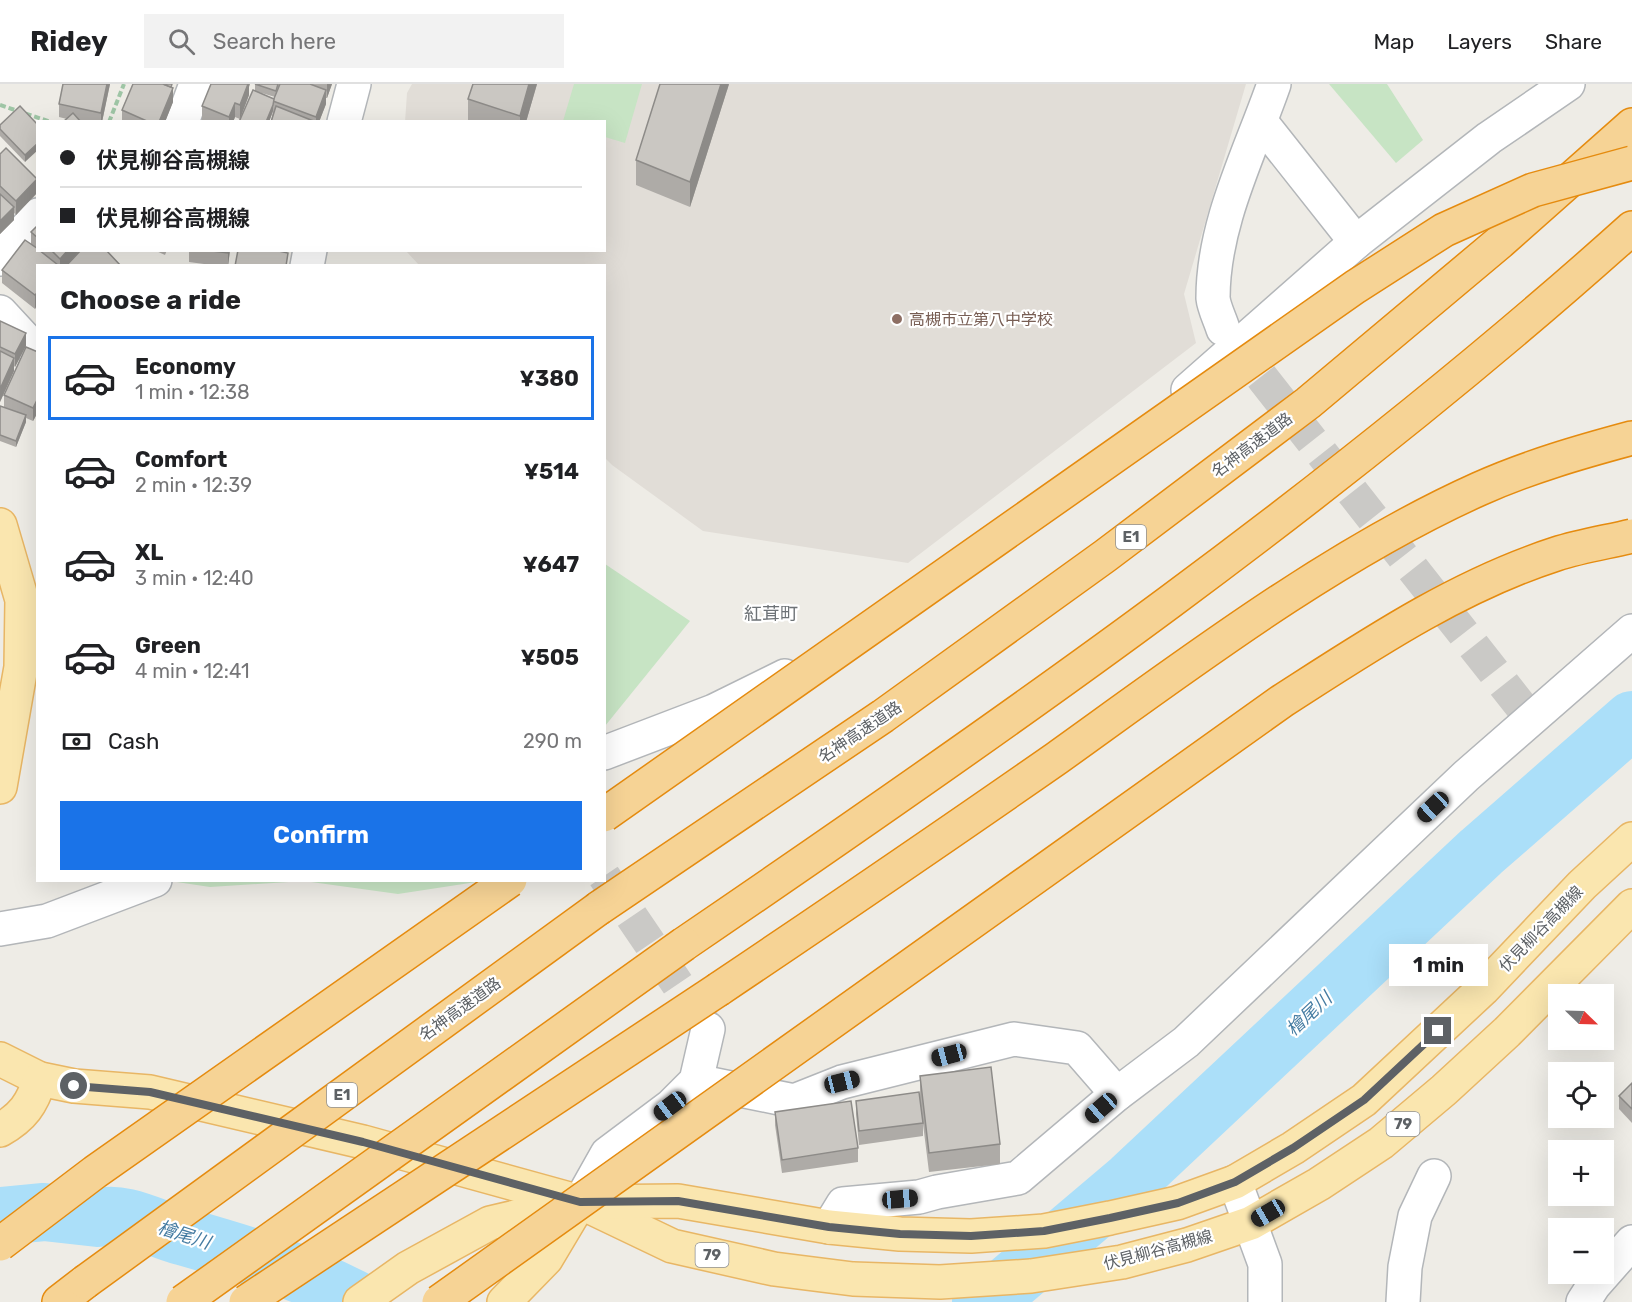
<!DOCTYPE html>
<meta charset="utf-8">
<style>
:root{--surface:#fff;--page:#f2f2f2;--text:#202124;--muted:#757577;--line:#e0e0e0;--accent:#1a73e8}
body{margin:0;font-family:Rubik,"Noto Sans JP",sans-serif;background:var(--page);color:var(--text);height:100vh;display:flex;flex-direction:column;font-size:22px;white-space:nowrap}
*{box-sizing:border-box;margin:0}
p{font-size:20px;color:var(--muted)}
.icon{flex:none;width:33px;height:33px;fill:none;stroke:currentColor;stroke-width:2;stroke-linecap:round;stroke-linejoin:round}
.map{position:relative;flex:1;overflow:hidden}
.panel{position:absolute;left:36px;top:180px;width:570px;height:618px;display:flex;flex-direction:column;background:var(--surface);border-radius:0px;box-shadow:0 6px 24px #0002}
.panel>*{flex:none}
.top-card{position:absolute;left:36px;top:36px;width:570px;height:132px;border-radius:0px;box-shadow:0 6px 24px #0002;display:grid;align-content:center;height:132px;padding:0 24px;background:var(--surface)}
.needle{width:39px;rotate:113deg}
.fabs{position:absolute;left:1548px;top:900px;display:grid;gap:12px}
.fabs a{display:grid;place-items:center;width:66px;height:66px;border-radius:0px;background:var(--surface);box-shadow:0 6px 24px #0002;font-size:30px}
.end{position:absolute;width:27px;height:27px;margin:-14px;border:8px solid #5d6165;background:#fff;box-shadow:0 0 0 3px #fff}
.from{border-radius:50%}
.bubble{position:absolute;height:42px;border-radius:0px;background:var(--surface);box-shadow:0 6px 24px #0002;font-size:20px;font-weight:700;line-height:42px;text-align:center}
.car{position:absolute;width:18px;height:36px;margin:-18px -9px;border-radius:8px;box-shadow:0 0 4px 2px #0007;background:linear-gradient(#222 24%,#8ab4d8 0 40%,#222 0 76%,#8ab4d8 0 86%,#222 0)}
.top-card b{display:flex;align-items:center;gap:21px;height:57px;font-size:22px}
.top-card b+b{border-top:2px solid var(--line)}
.top-card i{width:15px;height:15px;background:var(--text)}
ul{padding:0;list-style:none}
li{display:flex;align-items:center;gap:18px;height:84px;margin:0 12px 9px;padding:0 12px;border:3px solid transparent;border-radius:0px}
li div{flex:1}
li b{display:block;font-size:22px}
li em{font-style:normal;font-weight:700}
li.current{border-color:var(--accent)}
li>.icon{width:54px;height:54px;stroke-width:1.5}
h2{padding:0 24px;font-size:27px;line-height:72px}
.pay{display:flex;align-items:center;gap:15px;height:66px;padding:0 24px;font-size:22px}
.pay p{margin-inline-start:auto}
.primary-button{display:flex;gap:12px;margin-top:auto;padding:12px 24px}
.primary-button a{flex:1;height:69px;border-radius:0px;background:var(--accent);color:#fff;font-size:24px;font-weight:700;line-height:69px;text-align:center}
header{display:flex;align-items:center;gap:36px;box-sizing:border-box;height:84px;padding:0 30px;background:var(--surface);border-bottom:2px solid var(--line)}
header strong{font-size:28px}
nav{display:flex;gap:33px;margin-inline-start:auto;font-size:21px}
.search{width:420px;height:54px;background:var(--page);display:flex;align-items:center;gap:15px;box-sizing:border-box;padding:0 21px;border-radius:0px;color:var(--muted);font-size:22px}
.map>svg:first-child{display:block}
</style>
<header>
<strong>Ridey</strong>
<div class="search"><svg class="icon" aria-label="search" viewBox="0 0 24 24"><circle cx="10" cy="10" r="6"/><path d="M15 15l6 6"/></svg>Search here</div>
<nav><a>Map</a><a>Layers</a><a>Share</a></nav>
</header>
<div class="map">
<svg width="1632" height="1218" viewBox="0 0 1632 1218">
<rect width="100%" height="100%" fill="#eeece6"/>
<!-- education -->
<polygon fill="#e1ddd7" points="412,0 1246,0 1184,210 1196,259 908,479 703,447 612,381 604,373 604,182 419,181 406,167 604,166 604,38 405,38 407,9"/>
<!-- green -->
<g fill="#c7e4c4">
<polygon points="574,0 642,0 625,59 605,53 604,38 563,37"/>
<polygon points="1329,0 1387,0 1423,56 1396,79"/>
<polygon points="605,480 690,537 605,642"/>
<polygon points="170,797 483,797 398,810 304,797 210,803"/>
</g>
<g fill="none" stroke-linecap="round" stroke-linejoin="round">
<!-- river -->
<g stroke="#abdff9" stroke-width="58">
<path d="M0,1132L44,1128L98,1134C119,1125 157,1145 178,1151C244,1170 298,1185 360,1218"/>
<polyline points="981,1218 1005,1203 1131,1096 1481,768 1632,636"/>
</g>
<!-- minor-tunnel -->
<g stroke="#cac9c6" stroke-width="33" stroke-dasharray="33 16" stroke-linecap="butt">
<polyline points="1231,254 1531,635"/>
<polyline points="604,792 708,945"/>
</g>
<defs>
<g id="minor">
<polyline points="182,38 196,0"/>
<polyline points="344,38 354,0"/>
<polyline points="1261,38 1356,158"/>
<polyline points="0,175 38,131"/>
<polyline points="307,182 310,166"/>
<polyline points="0,228 38,269"/>
<path d="M1223,245C1220,235 1214,224 1213,214C1213,139 1250,69 1274,0"/>
<polyline points="1188,306 1356,158 1489,54 1568,0"/>
<polyline points="604,669 714,627 785,592"/>
<polyline points="0,845 47,837 155,796"/>
<polyline points="696,997 794,1017 842,998 1014,955 1077,964 1117,1010"/>
<polyline points="1235,1098 1265,1180 1265,1218"/>
<polyline points="580,1118 607,1070 671,1022 696,997 708,945"/>
<polyline points="829,1143 843,1120 919,1113 937,1108 1018,1094 1117,1010 1186,958 1466,692 1632,547"/>
<polyline points="1403,1218 1405,1183 1415,1132 1434,1092"/>
<polyline points="1583,1218 1594,1201 1632,1158"/>
</g>
<g id="major">
<polyline points="0,441 22,516 21,583 0,703"/>
<polyline points="0,975 40,995 74,1002 150,1008 363,1058 580,1118 672,1162 774,1185 853,1195 940,1198 1031,1192 1122,1178 1187,1161 1251,1139 1319,1100 1381,1059 1444,1006 1507,948 1632,822"/>
<path d="M0,1046C23,1033 32,1020 40,995"/>
<polyline points="360,1218 408,1184 490,1139 580,1118 678,1117 829,1143 900,1150 971,1152 1044,1147 1110,1134 1177,1119 1235,1098 1293,1064 1364,1016 1483,905 1582,801 1632,755"/>
<polyline points="504,1218 546,1175 580,1118"/>
</g>
<g id="highway">
<polyline points="599,824 883,632 1105,472 1308,319 1500,158 1632,41"/>
<path d="M684,860C1011,637 1337,409 1632,144"/>
<path d="M719,905C832,829 945,752 1057,674C1188,580 1332,471 1479,405C1528,383 1580,368 1632,354"/>
<polyline points="59,1218 85,1198"/>
</g>
</defs>
<!-- minor casing -->
<use href="#minor" stroke="#b3b6b9" stroke-width="36"/>
<!-- major casing -->
<use href="#major" stroke="#e8b665" stroke-width="36"/>
<!-- highway casing -->
<use href="#highway" stroke="#e58b0f" stroke-width="36"/>
<!-- path -->
<g stroke="#9ec5a5" stroke-width="4" stroke-dasharray="6 3" stroke-linecap="butt">
<polyline points="0,21 51,38"/>
<polyline points="109,38 124,0"/>
</g>
<!-- minor -->
<use href="#minor" stroke="#fff" stroke-width="33"/>
<!-- major -->
<use href="#major" stroke="#fae6af" stroke-width="33"/>
<!-- highway -->
<use href="#highway" stroke="#f6d395" stroke-width="33"/>
<defs>
<g id="highway-bridge">
<polyline points="604,731 1355,203 1444,146 1533,106 1632,79"/>
<polyline points="0,1160 95,1088 510,796"/>
<polyline points="85,1198 599,824"/>
<polyline points="183,1218 684,860"/>
<polyline points="246,1218 719,905"/>
<path d="M439,1218L1282,617C1369,561 1457,502 1556,470C1581,462 1607,458 1632,452"/>
</g>
</defs>
<!-- highway-bridge casing -->
<use href="#highway-bridge" stroke="#e58b0f" stroke-width="36" stroke-linecap="butt"/>
<!-- highway-bridge -->
<use href="#highway-bridge" stroke="#f6d395" stroke-width="33"/>
</g>
<!-- wall -->
<g fill="#aeaba7" fill-rule="evenodd">
<polygon points="63,0 110,0 102,38 63,38 67,35 59,33 59,20"/>
<path d="M255,0H332L327,14H326V20L319,38H271L273,27L269,38H239L255,7ZM255,7L275,13L274,15Z"/>
<polygon points="537,0 526,38 468,38 468,15"/>
<polygon points="729,0 690,123 636,101 636,76"/>
<polygon points="249,3 249,11 240,35 235,33 233,38 207,38 202,36 202,22"/>
<polygon points="173,4 173,18 165,38 122,38 122,26"/>
<polygon points="0,41 38,41 25,78 0,52"/>
<polygon points="0,70 37,109 16,131 14,129 14,136 0,150"/>
<polygon points="38,141 38,166 80,166 72,175 121,182 38,182 38,231 36,230 36,223 35,225 2,199 2,186 31,160 31,148"/>
<polygon points="154,166 167,166 165,171"/>
<polygon points="189,166 230,166 228,182 219,182 189,178"/>
<polygon points="0,237 26,262 15,283 14,282 14,287 0,318"/>
<polygon points="38,268 38,328 33,337 26,334 26,338 16,363 0,357 0,322 4,323 4,311"/>
<polygon points="920,992 1000,1060 1000,1080 929,1088 923,1040 923,1052 859,1061 856,1030 856,1017 920,1011"/>
<polygon points="1632,999 1632,1039 1619,1025 1619,1012"/>
<polygon points="775,1028 858,1064 858,1078 782,1089 775,1041"/>
</g>
<!-- shaded-wall -->
<g fill="#8d8b88">
<polygon points="107,0 110,0 102,38 101,38 101,29"/>
<polygon points="248,0 250,0 249,3 249,11 240,35 240,21"/>
<polygon points="327,0 332,0 327,14"/>
<polygon points="529,0 537,0 526,38 520,38 520,32"/>
<polygon points="721,0 729,0 690,123 690,98"/>
<polygon points="173,4 173,18 165,38 159,38"/>
<polygon points="326,6 326,20 319,38 316,38 316,33"/>
<polygon points="235,19 235,33 233,38 229,38 229,33"/>
<polygon points="273,21 273,27 269,38 266,38"/>
<polygon points="38,59 38,66 25,78 25,71"/>
<polygon points="37,95 37,109 16,131 16,117"/>
<polygon points="14,123 14,136 0,150 0,137"/>
<polygon points="68,166 80,166 66,182 60,182 60,175"/>
<polygon points="228,166 230,166 228,182"/>
<polygon points="38,208 38,218 36,217 36,223 35,225 35,211"/>
<polygon points="26,249 26,262 15,283 15,270"/>
<polygon points="14,274 14,287 0,318 0,305"/>
<polygon points="38,314 38,328 33,337 33,324"/>
<polygon points="26,331 26,338 16,363 16,357"/>
</g>
<!-- building -->
<g fill="#cac7c2" stroke="#8d8b88" stroke-width="1.5">
<polygon points="63,0 107,0 101,29 59,20"/>
<polygon points="133,0 163,0 173,4 159,38 149,38 122,26"/>
<polygon points="163,0 172,0 171,3"/>
<polygon points="211,0 248,0 240,21 235,19 229,33 202,22"/>
<polygon points="255,0 278,0 276,7"/>
<polygon points="280,0 310,0 326,6 316,33 273,17"/>
<polygon points="473,0 529,0 520,32 468,15"/>
<polygon points="660,0 721,0 690,98 636,76"/>
<polygon points="253,6 274,15 273,21 266,38 239,38"/>
<polygon points="20,22 38,41 38,59 25,71 0,45 0,41"/>
<polygon points="276,22 316,38 271,38"/>
<polygon points="73,29 81,38 63,38"/>
<polygon points="6,64 37,95 16,117 0,102 0,70"/>
<polygon points="0,110 14,123 0,137"/>
<polygon points="38,141 38,154 31,148"/>
<polygon points="25,156 38,165 38,166 39,166 58,181 38,182 38,208 35,211 2,186"/>
<polygon points="51,166 68,166 60,175"/>
<polygon points="81,166 106,166 121,182 66,182"/>
<polygon points="204,166 228,166 228,169"/>
<polygon points="238,166 274,166 288,169 286,182 235,182"/>
<polygon points="0,237 26,249 15,270 0,263"/>
<polygon points="26,263 38,268 38,314 33,324 4,311"/>
<polygon points="0,267 14,274 0,305"/>
<polygon points="0,322 26,331 16,357 0,351"/>
<polygon points="991,983 1000,1060 929,1069 920,992"/>
<polygon points="1632,999 1632,1025 1619,1012"/>
<polygon points="919,1008 923,1039 859,1047 856,1017"/>
<polygon points="851,1017 858,1064 782,1076 775,1028"/>
</g>
<g fill="none" stroke-linecap="round" stroke-linejoin="round">
<!-- route -->
<polyline stroke="#5d6165" stroke-width="8" points="74,1002 150,1008 363,1058 580,1118 678,1117 829,1143 900,1150 971,1152 1044,1147 1110,1134 1178,1119 1235,1098 1293,1064 1364,1016 1438,947"/>
</g>
<!-- markers -->
<circle fill="#8d6e63" stroke="#fff" stroke-width="2" cx="897" cy="235" r="6"/>
<g text-anchor="middle" dominant-baseline="central" stroke-width="4.5" stroke-linejoin="round" paint-order="stroke">
<!-- shield labels -->
<g fill="#fff" stroke="#8e9093" stroke-width="1.5">
<rect x="1116" y="441" width="30" height="24" rx="4.5"/>
<rect x="327" y="999" width="30" height="24" rx="4.5"/>
<rect x="1386.5" y="1028" width="33" height="24" rx="4.5"/>
<rect x="695.5" y="1159" width="33" height="24" rx="4.5"/>
</g>
<g font-size="15" font-weight="bold" fill="#5d6165">
<text x="1131" y="453">E1</text>
<text x="342" y="1011">E1</text>
<text x="1403" y="1040">79</text>
<text x="712" y="1171">79</text>
</g>
<!-- education labels -->
<g font-size="16" fill="#785e54" stroke="#fff" text-anchor="start">
<text x="909" y="235">高槻市立第八中学校</text>
</g>
<!-- street labels -->
<g font-size="16" fill="#5d6165" stroke="#fff">
<text transform="translate(1252 361) rotate(-37)">名神高速道路</text>
<text transform="translate(860 648) rotate(-34)">名神高速道路</text>
<text transform="translate(1541 845) rotate(-46)">伏見柳谷高槻線</text>
<text transform="translate(460 925) rotate(-36)">名神高速道路</text>
<text transform="translate(1158 1166) rotate(-15)">伏見柳谷高槻線</text>
</g>
<!-- neighbourhood labels -->
<g font-size="18" fill="#6e7377" stroke="#fff">
<text x="771" y="530">紅茸町</text>
</g>
<!-- water labels -->
<g font-size="18" font-style="italic" fill="#457ca2" stroke="#fff">
<text transform="translate(1309 930) rotate(-43)">檜尾川</text>
<text transform="translate(184 1151) rotate(18)">檜尾川</text>
</g>
</g>
</svg>
<div class="fabs">
<a><svg class="needle" viewBox="-14 -14 28 28"><path d="M0-13l5 13h-10z" fill="#e53935"/><path d="M0 13l5-13h-10z" fill="#757577"/></svg></a>
<a><svg class="icon" aria-label="locate" viewBox="0 0 24 24"><circle cx="12" cy="12" r="6"/><path d="M12 2v4M12 18v4M2 12h4M18 12h4"/></svg></a>
<a>+</a>
<a>−</a>
</div>
<i class="end from" style="left:74px;top:1002px"></i>
<i class="end" style="left:1438px;top:947px"></i>
<div class="bubble" style="left:1389px;top:860px;width:99px">1 min</div>
<i class="car" style="left:1433px;top:723px;rotate:227deg"></i>
<i class="car" style="left:949px;top:971px;rotate:255deg"></i>
<i class="car" style="left:842px;top:998px;rotate:76deg"></i>
<i class="car" style="left:670px;top:1022px;rotate:233deg"></i>
<i class="car" style="left:1101px;top:1024px;rotate:229deg"></i>
<i class="car" style="left:900px;top:1115px;rotate:85deg"></i>
<i class="car" style="left:1268px;top:1129px;rotate:240deg"></i>
<div class="top-card">
<b><i class="from"></i>伏見柳谷高槻線</b>
<b><i></i>伏見柳谷高槻線</b>
</div>
<section class="panel">
<h2>Choose a ride</h2>
<ul>
<li class="current"><svg class="icon" aria-label="car" viewBox="0 0 24 24"><path d="M5 17H2v-5l4-1 3-4h7l3 4 3 1v5h-3M9 17h6M6 11h13"/><circle cx="7" cy="17" r="2"/><circle cx="17" cy="17" r="2"/></svg><div><b>Economy</b><p>1 min · 12:38</p></div><em>¥380</em></li>
<li><svg class="icon" aria-label="car" viewBox="0 0 24 24"><path d="M5 17H2v-5l4-1 3-4h7l3 4 3 1v5h-3M9 17h6M6 11h13"/><circle cx="7" cy="17" r="2"/><circle cx="17" cy="17" r="2"/></svg><div><b>Comfort</b><p>2 min · 12:39</p></div><em>¥514</em></li>
<li><svg class="icon" aria-label="car" viewBox="0 0 24 24"><path d="M5 17H2v-5l4-1 3-4h7l3 4 3 1v5h-3M9 17h6M6 11h13"/><circle cx="7" cy="17" r="2"/><circle cx="17" cy="17" r="2"/></svg><div><b>XL</b><p>3 min · 12:40</p></div><em>¥647</em></li>
<li><svg class="icon" aria-label="car" viewBox="0 0 24 24"><path d="M5 17H2v-5l4-1 3-4h7l3 4 3 1v5h-3M9 17h6M6 11h13"/><circle cx="7" cy="17" r="2"/><circle cx="17" cy="17" r="2"/></svg><div><b>Green</b><p>4 min · 12:41</p></div><em>¥505</em></li>
</ul>
<div class="pay"><svg class="icon" aria-label="cash" viewBox="0 0 24 24"><path d="M3 7h18v10H3z"/><circle cx="12" cy="12" r="2"/></svg>Cash<p>290 m</p></div>
<div class="primary-button"><a>Confirm</a></div>
</section>
</div>
